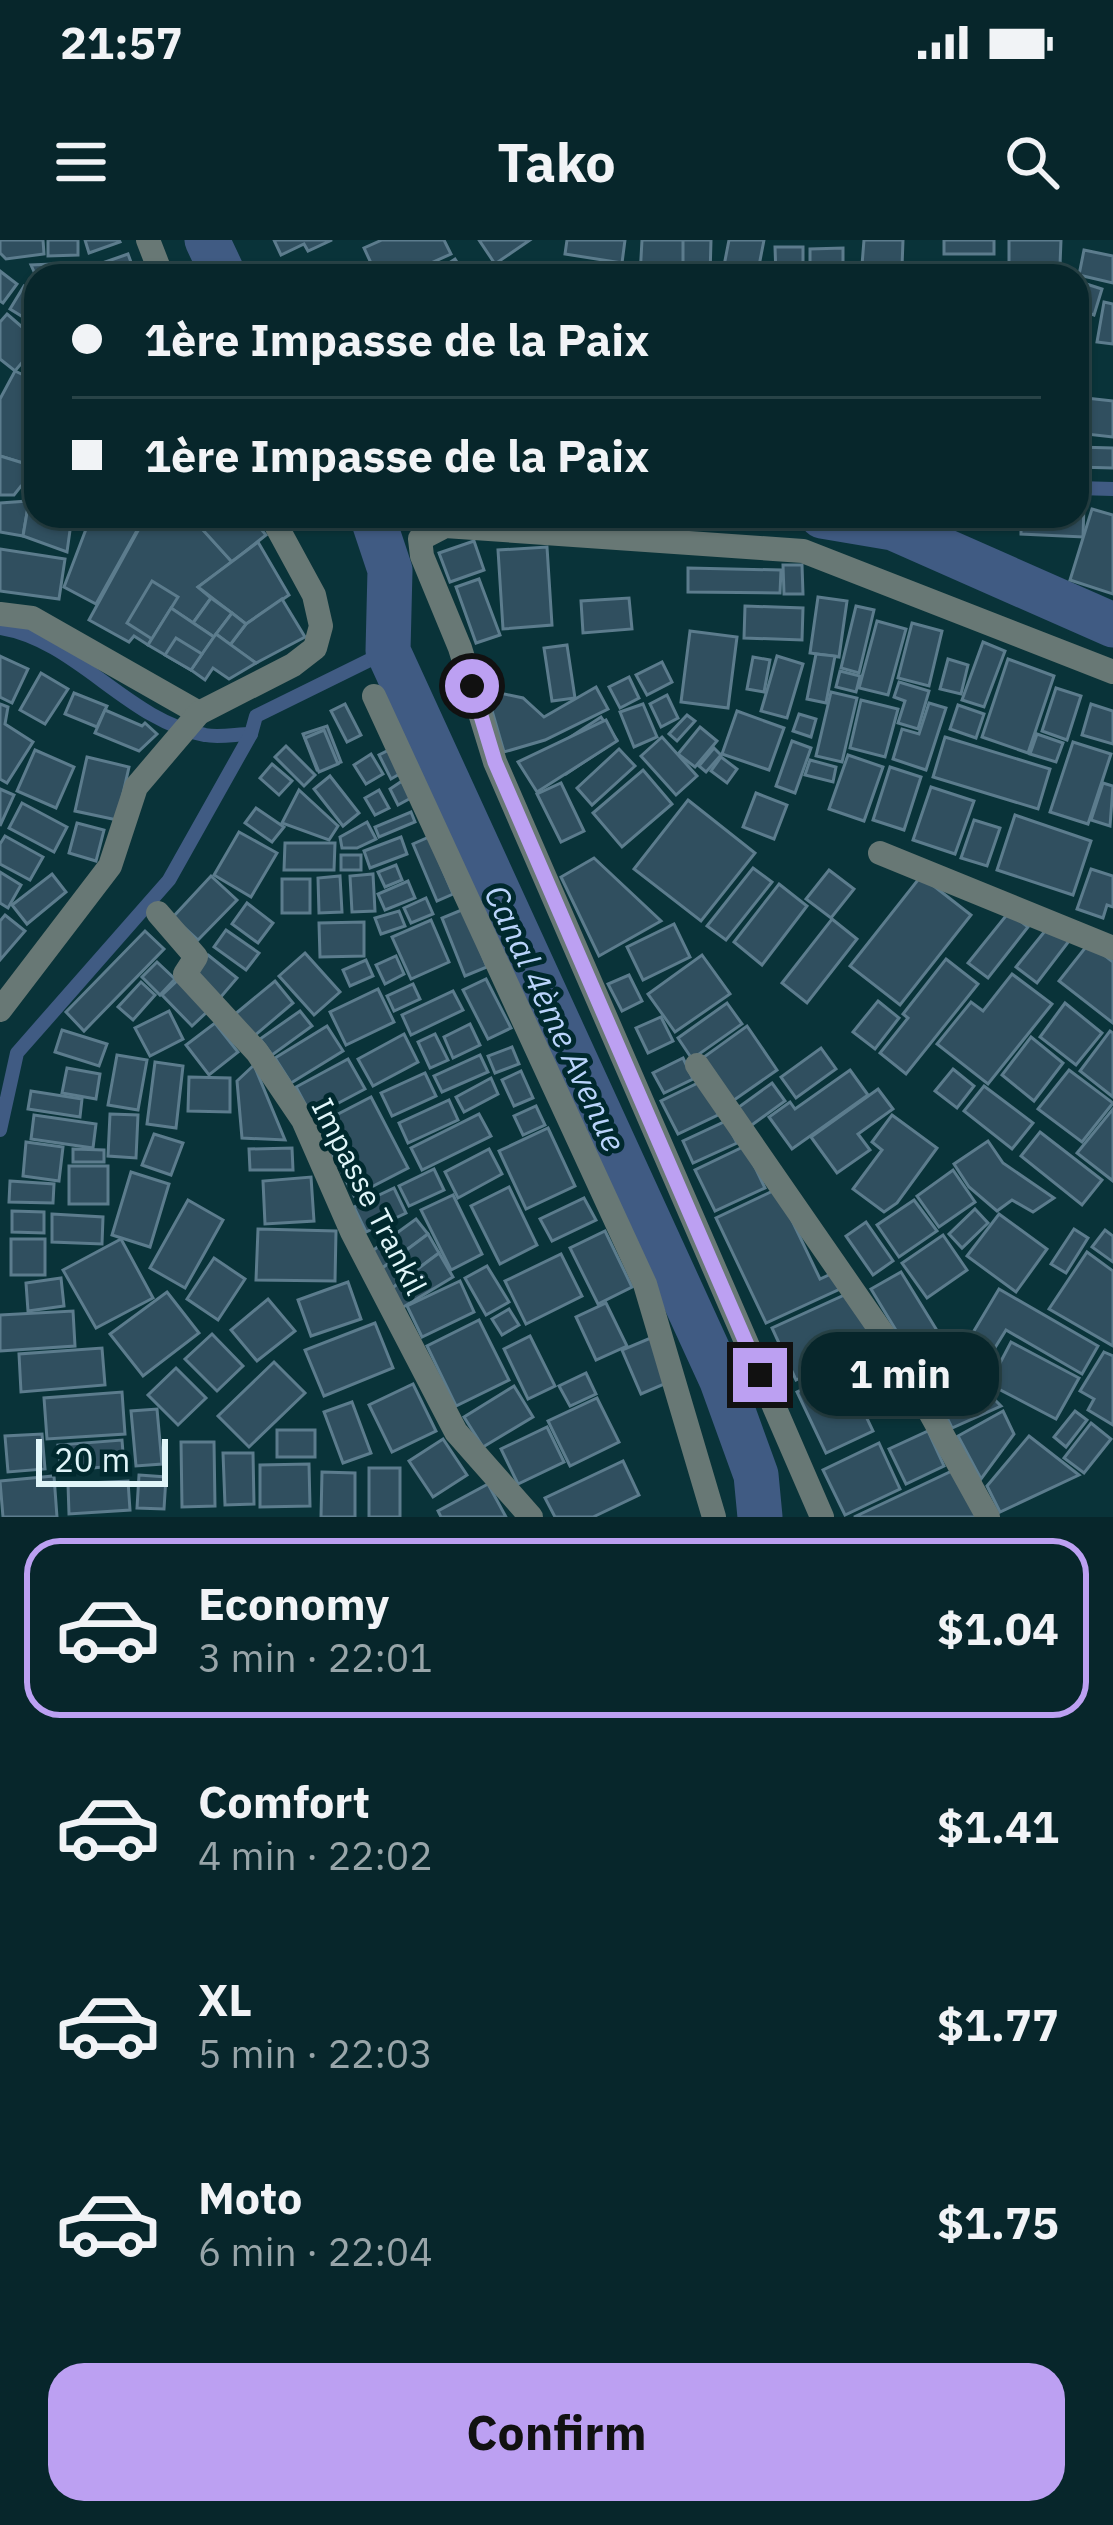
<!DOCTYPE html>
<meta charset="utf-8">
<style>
:root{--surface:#07262b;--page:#102e33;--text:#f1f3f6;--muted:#98a5a9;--line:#284347;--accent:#bca0f2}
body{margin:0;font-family:"IBM Plex Sans",sans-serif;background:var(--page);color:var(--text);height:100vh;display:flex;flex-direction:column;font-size:45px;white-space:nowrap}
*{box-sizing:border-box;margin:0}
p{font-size:39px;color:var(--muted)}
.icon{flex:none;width:66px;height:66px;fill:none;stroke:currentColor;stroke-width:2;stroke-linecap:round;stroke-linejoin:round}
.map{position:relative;height:1277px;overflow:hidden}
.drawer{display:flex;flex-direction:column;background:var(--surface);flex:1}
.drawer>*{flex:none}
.guide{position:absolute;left:24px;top:24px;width:1065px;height:264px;border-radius:36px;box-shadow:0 3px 9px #0004,0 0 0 3px var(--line);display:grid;align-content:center;height:264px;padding:0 48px;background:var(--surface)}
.scale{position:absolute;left:36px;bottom:30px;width:132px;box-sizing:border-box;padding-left:12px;border:6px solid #e0f5f9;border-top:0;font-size:33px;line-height:42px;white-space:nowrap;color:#e0f5f9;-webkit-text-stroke:9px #00292e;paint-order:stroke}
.end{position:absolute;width:54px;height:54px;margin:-27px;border:15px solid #bca0f2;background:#111;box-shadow:0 0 0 6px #111}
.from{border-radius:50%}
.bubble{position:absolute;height:84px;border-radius:36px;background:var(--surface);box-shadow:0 3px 9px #0004,0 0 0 3px var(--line);font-size:39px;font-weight:800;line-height:84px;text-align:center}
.guide b{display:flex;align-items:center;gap:42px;height:114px;font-size:45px}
.guide b+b{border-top:3px solid var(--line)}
.guide i{width:30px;height:30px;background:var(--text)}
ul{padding:21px 0 0;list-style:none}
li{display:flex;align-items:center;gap:36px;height:180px;margin:0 24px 18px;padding:0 24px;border:6px solid transparent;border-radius:36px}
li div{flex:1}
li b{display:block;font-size:45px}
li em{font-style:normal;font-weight:800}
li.on{border-color:var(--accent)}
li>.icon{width:108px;height:108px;stroke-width:1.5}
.primary-button{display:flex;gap:24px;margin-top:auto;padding:24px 48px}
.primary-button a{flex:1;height:138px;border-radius:36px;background:var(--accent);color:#111;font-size:48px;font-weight:800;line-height:138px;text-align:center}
.status{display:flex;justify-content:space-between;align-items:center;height:84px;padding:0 60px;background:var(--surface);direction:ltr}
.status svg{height:33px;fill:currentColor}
header{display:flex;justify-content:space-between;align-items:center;height:156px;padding:0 48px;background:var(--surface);font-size:54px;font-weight:800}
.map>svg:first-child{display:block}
</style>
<div class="status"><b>21:57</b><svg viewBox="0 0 49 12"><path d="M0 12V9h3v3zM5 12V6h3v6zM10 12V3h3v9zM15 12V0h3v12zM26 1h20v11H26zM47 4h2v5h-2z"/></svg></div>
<header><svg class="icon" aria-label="menu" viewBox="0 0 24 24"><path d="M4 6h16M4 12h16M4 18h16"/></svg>Tako<svg class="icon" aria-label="search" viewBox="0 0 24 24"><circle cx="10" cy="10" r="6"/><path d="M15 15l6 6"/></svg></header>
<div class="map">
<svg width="1113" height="1277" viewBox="0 0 1113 1277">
<rect width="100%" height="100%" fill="#093339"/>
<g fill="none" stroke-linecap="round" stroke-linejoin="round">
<!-- stream -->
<g stroke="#405b83" stroke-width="14">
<polyline points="1077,248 1113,249"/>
<path d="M0,388C77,400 127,481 205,495C219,498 237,494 251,494"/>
<polyline points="0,890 17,813 169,640 251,494 256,476 388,411"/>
</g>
<!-- canal -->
<g stroke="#405b83" stroke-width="45">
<polyline points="207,0 224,36"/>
<polyline points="372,276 390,330 388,411 722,1141 756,1235 760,1277"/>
<polyline points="822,276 893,288 1113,385"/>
</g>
</g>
<!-- building -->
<g fill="#304f5f" stroke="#5c7c8d" stroke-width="3">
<polygon points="0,0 43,0 44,14 6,19 0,13"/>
<polygon points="48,0 78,0 78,15 48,16"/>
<polygon points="85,0 119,0 120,2 89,13"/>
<polygon points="274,0 332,0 308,11 304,4 281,15"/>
<polygon points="382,0 444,0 451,14 402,36 377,36 364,8"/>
<polygon points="479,0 530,0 495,24"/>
<polygon points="567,0 625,0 622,23 565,14"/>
<polygon points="642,0 685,0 683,36 640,36"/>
<polygon points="683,0 711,0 710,36 683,36"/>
<polygon points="729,0 764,0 757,36 722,36"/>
<polygon points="864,0 903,0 902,27 862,25"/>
<rect x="944" y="0" width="50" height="14"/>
<polygon points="1009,0 1061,0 1060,25 1009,25"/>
<polygon points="775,7 803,7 803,36 776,36"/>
<polygon points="843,8 843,36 810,36 810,9"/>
<polygon points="1084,10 1113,16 1113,43 1079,35"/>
<polygon points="128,14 136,36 91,36 88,28"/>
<polygon points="455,19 466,36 429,36"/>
<polygon points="78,23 80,36 36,36 31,25"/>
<polygon points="0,31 17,44 3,63 0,61"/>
<polygon points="1077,41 1102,49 1094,75 1077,69"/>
<polygon points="24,46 36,53 36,85 10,69"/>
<polygon points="1104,62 1113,64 1113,104 1097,102"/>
<polygon points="7,74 36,99 36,106 15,131 0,119 0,82"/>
<polygon points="1077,79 1084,79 1083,136 1077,135"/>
<polygon points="15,131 36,141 36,227 0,216 0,159"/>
<polygon points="1077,157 1113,161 1113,197 1077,193"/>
<polygon points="1077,207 1113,208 1113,228 1077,227"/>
<polygon points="0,216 36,227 36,248 21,246 14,255 0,255"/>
<polygon points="29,261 23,296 0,292 0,263"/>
<polygon points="29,261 36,263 36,276 72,276 67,312 23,296"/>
<polygon points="1077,263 1084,264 1083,297 1021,294 1021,276 1077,276"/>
<polygon points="1092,269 1113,275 1113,354 1070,340"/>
<polygon points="91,276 144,278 96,364 64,347"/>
<polygon points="146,276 191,276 232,322 198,347 211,358 193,383 171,368 148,405 134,396 129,402 89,380"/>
<polygon points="220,276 250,276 266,295 232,322 202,289"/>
<polygon points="474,301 484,330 450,342 439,313"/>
<polygon points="258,302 289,355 246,384 198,347"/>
<polygon points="547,307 552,385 503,389 498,310"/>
<polygon points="0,309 65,319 59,359 0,351"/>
<polygon points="783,325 802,325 803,354 784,354"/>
<polygon points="688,328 781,330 780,353 688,352"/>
<polygon points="479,339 500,395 476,403 456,347"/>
<polygon points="152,341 178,357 152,399 127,383"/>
<polygon points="818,357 847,361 839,417 810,413"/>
<polygon points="211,358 232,373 214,397 193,383"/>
<polygon points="629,358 632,389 583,393 581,361"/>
<polygon points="282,359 305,397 256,423 230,405 246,384"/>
<polygon points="745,366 803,368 802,400 744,398"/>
<polygon points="856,366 874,370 859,433 841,428"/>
<polygon points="171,368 214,397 191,430 148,405"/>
<polygon points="232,373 246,384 230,405 216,394"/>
<polygon points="877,381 906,389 888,455 859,448"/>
<polygon points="912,383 942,391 929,446 898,438"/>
<polygon points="690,391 737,397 728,468 681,462"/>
<polygon points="216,394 256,423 229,439 213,428 205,440 191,430"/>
<polygon points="176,398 202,414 191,430 165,415"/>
<polygon points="983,402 1005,411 984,467 962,460"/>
<polygon points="567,405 575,458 552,461 544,408"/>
<polygon points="816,414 835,416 826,463 807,459"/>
<polygon points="0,416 28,429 12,463 0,457"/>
<polygon points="777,416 803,424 787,478 761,471"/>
<polygon points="753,417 770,420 764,452 747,449"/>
<polygon points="948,419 968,425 961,454 940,449"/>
<polygon points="1008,419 1054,436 1028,513 982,497"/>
<polygon points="662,422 672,442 647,455 636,435"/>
<polygon points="840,431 860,436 856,452 836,447"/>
<polygon points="41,433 68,449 45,484 20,470"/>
<polygon points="629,437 639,458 620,468 609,447"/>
<polygon points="899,442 929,451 918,489 898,483 905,461 894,457"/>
<polygon points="596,447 608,469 545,500 504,512 486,450 523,458 544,477"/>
<polygon points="1056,448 1081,456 1067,500 1042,491"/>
<polygon points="831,452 857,458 842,522 816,516"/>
<polygon points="74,453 107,466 97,487 65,474"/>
<polygon points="667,455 678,478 661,487 650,464"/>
<polygon points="861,460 898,469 885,517 850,508"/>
<polygon points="929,463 946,468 926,530 893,519 902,489 919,494"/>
<polygon points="0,464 8,467 5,484 33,502 7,543 0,539"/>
<polygon points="345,464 361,495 347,502 331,471"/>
<polygon points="643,464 657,497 634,507 620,472"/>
<polygon points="1091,464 1113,471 1113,504 1082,495"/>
<polygon points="958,465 984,474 976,498 950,489"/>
<polygon points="105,470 142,486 145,483 157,494 139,511 95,493"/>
<polygon points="737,471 784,488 769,530 722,514"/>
<polygon points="799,474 816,479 811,497 793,491"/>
<polygon points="687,475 695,481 677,501 669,494"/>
<polygon points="601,477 617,500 566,534 549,511"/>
<polygon points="606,480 617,501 537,552 518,522"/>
<polygon points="327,486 341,522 317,530 303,494"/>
<polygon points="700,487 717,501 695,527 678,514"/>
<polygon points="324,490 338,524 319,532 305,498"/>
<polygon points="1037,494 1063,503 1056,522 1030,514"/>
<polygon points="662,497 697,536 676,555 641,516"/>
<polygon points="945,497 1050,529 1038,569 933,537"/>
<polygon points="792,501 811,508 795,553 776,546"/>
<polygon points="1073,502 1111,514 1088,584 1050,572"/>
<polygon points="286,506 315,535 304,546 275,517"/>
<polygon points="714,508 721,515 706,532 699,526"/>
<polygon points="391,509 403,532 391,539 379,515"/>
<polygon points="619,509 635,526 592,565 577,548"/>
<polygon points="35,510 74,527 56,568 17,551"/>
<polygon points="371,514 383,534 366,544 354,525"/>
<polygon points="848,515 883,527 864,581 829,569"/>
<polygon points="87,517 129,527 117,580 75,571"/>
<polygon points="721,517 737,529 727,543 711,531"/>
<polygon points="810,520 836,527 833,542 805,535"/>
<polygon points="272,524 292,541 279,555 260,538"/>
<polygon points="890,527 921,537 904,590 873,580"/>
<polygon points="643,530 672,564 622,607 593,573"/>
<polygon points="330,536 359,573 343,586 314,549"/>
<polygon points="402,541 411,558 398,565 390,549"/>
<polygon points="561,543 584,591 561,602 537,554"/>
<polygon points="1103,543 1113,546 1110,586 1091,580"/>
<polygon points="931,547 974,561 955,614 913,600"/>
<polygon points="0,549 14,555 0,586"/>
<polygon points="299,550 338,586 329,600 282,583"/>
<polygon points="379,550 389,568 375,575 365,558"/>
<polygon points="756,553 787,565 774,599 743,587"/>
<polygon points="688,560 755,613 701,681 634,629"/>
<polygon points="22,563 67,587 54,612 9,588"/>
<polygon points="256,568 284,587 272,602 245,583"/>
<polygon points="411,572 415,582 379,597 375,587"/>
<polygon points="1015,575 1091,601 1073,655 997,630"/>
<polygon points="974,580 1000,588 987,626 961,618"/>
<polygon points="367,582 376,599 357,608 342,608 340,597"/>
<polygon points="77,583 104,590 96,621 69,613"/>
<polygon points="239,592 277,613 251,657 214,635"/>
<polygon points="5,596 43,617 30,640 0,624 0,604"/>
<polygon points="401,597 407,614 370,628 364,611"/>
<polygon points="429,597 453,654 437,661 413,604"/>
<polygon points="285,603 335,603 334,630 284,630"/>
<rect x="341" y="615" width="20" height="15"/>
<polygon points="594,618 661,681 599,716 561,637"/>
<polygon points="396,625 402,640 385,647 378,632"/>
<polygon points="753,628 772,642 726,700 707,686"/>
<polygon points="1091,629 1113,636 1113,667 1107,665 1103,678 1077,669"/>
<polygon points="829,630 854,649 831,678 806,659"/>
<polygon points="0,632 21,645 8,668 0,663"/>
<polygon points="52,634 66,652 27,684 12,665"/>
<polygon points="373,634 375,671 352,672 350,636"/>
<polygon points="211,636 237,660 198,700 173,677"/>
<polygon points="340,636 342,672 319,673 318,638"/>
<polygon points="921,636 971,675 900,765 850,726"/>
<rect x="282" y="639" width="28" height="34"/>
<polygon points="408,641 415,658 385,670 378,654"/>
<polygon points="779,644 807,666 762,725 734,702"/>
<polygon points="426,658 433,674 411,683 404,668"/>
<polygon points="247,663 273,683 258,703 232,684"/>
<polygon points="464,669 487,727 465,736 442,678"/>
<polygon points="399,671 405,686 381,694 375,678"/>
<polygon points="1009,672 1028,687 988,738 968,723"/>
<polygon points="5,675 25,691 0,720 0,681"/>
<polygon points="832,679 857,699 807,763 782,743"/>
<polygon points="431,680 449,722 411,739 392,697"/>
<polygon points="364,682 364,716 320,717 319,683"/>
<polygon points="674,684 690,717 643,740 627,707"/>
<polygon points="1049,686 1069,701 1037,743 1016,727"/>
<polygon points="226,690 259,713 246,730 214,707"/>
<polygon points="145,691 164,709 84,791 66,772"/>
<polygon points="1089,703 1113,722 1113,783 1059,741"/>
<polygon points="305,713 340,752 314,775 279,736"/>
<polygon points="208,715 237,738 220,758 192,734"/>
<polygon points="702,715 730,754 675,792 648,754"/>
<polygon points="396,716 404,734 385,744 376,725"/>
<polygon points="946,719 978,744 906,834 880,813 908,778 903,774"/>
<polygon points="366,720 373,736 350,746 343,730"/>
<polygon points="157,722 175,739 160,755 142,737"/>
<polygon points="1012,734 1052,764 988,844 937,804 971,762 983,771"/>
<polygon points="629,735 642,761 622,771 608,744"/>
<polygon points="179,739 209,770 192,786 162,755"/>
<polygon points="486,739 511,788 488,799 463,750"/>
<polygon points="275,741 293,763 253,797 234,775"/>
<polygon points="141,742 155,755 133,780 118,767"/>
<polygon points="413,744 420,759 394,771 387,756"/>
<polygon points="378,749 394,782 346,805 330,772"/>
<polygon points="453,751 463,770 411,795 402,775"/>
<polygon points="878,761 899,778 875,809 853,792"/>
<polygon points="727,763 742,784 692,819 678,798"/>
<polygon points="1065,763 1102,793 1076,825 1040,797"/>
<polygon points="169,771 183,799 150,816 135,788"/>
<polygon points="300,771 312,786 272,815 260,799"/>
<polygon points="661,777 673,801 648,813 636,788"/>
<polygon points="215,783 238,812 209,835 186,805"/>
<polygon points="470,784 480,805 453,818 444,797"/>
<polygon points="327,786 343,811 291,843 275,818"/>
<polygon points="747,786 777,830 727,865 697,822"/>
<polygon points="62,790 107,804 99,826 55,812"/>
<polygon points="1110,791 1113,793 1113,857 1080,831"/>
<polygon points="404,794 418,822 373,846 358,819"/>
<polygon points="435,794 448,820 430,828 418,802"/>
<polygon points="1031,797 1063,823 1034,861 1002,835"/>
<polygon points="512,807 519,824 495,833 488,816"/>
<polygon points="821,808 836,829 796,858 781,837"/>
<polygon points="117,815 147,820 138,870 108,865"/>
<polygon points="480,815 488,832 442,852 434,836"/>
<polygon points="683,818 693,839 664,853 653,833"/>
<polygon points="348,819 365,849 312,877 296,847"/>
<polygon points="155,822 183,826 176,888 147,884"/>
<polygon points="254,825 285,900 242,898 237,841"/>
<polygon points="67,828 100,834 96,859 62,853"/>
<polygon points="953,829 974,846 957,868 935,851"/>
<polygon points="850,830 868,855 792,909 769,877 790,862 795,869"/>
<polygon points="1069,830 1113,863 1082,902 1038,869"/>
<polygon points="521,831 533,858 514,866 502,840"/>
<polygon points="425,833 436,856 392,876 381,853"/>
<polygon points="189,837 230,838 230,872 188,871"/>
<polygon points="491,838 498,854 464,872 456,857"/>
<polygon points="704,840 720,874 678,894 661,861"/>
<polygon points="772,843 785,861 745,890 732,872"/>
<polygon points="984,846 1033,883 1012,909 964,871"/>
<polygon points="878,849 893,869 858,894 870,910 837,933 811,897"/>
<polygon points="31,851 82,859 80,877 28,869"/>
<polygon points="371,857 408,928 354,956 317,885"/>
<polygon points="449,860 458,880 408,903 399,883"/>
<polygon points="536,866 545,885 523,895 514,876"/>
<polygon points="1113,869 1113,941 1077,913"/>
<polygon points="110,874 138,875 136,918 108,916"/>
<polygon points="479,874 491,896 422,930 411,908"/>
<polygon points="34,875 96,884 93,908 31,899"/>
<polygon points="892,875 937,908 897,963 884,972 853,949 882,910 872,902"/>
<polygon points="726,881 737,903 693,923 683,901"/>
<polygon points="548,888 575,946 526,969 499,911"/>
<polygon points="1040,892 1102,940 1082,965 1021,916"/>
<polygon points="154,894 183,903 171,935 142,925"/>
<polygon points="988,901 1003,923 1054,958 1033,972 1012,960 997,971 969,947 954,924"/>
<polygon points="26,902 63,907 59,941 23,936"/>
<polygon points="745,906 765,948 715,971 695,930"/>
<polygon points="292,908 293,930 250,930 249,909"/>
<polygon points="73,909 104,910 104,922 73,922"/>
<polygon points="489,909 502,934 458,958 445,932"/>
<rect x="69" y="926" width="39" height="38"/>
<polygon points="434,929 444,950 409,966 399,946"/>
<polygon points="953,930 975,962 939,987 917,956"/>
<polygon points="131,932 169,944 150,1007 112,995"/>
<polygon points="311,937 314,981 265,984 263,941"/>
<polygon points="10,941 54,944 53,963 9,962"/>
<polygon points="509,947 537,1005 500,1024 471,966"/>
<polygon points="394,948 406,973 366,992 354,967"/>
<polygon points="777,949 820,1039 833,1033 840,1049 766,1083 716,978"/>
<polygon points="453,955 482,1014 451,1030 421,970"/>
<polygon points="584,958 596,980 552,1001 540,979"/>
<polygon points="188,960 223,980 185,1048 150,1028"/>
<polygon points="914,960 937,991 899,1017 877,985"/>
<polygon points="975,969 988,983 962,1008 949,994"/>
<polygon points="12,971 44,972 44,993 12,992"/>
<polygon points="52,974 103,977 102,1004 52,1002"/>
<polygon points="999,974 1047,1009 1016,1052 967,1016"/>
<polygon points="416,979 428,994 377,1032 368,1014"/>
<polygon points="866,982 893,1021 873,1035 846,996"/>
<polygon points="258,989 336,991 335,1041 256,1040"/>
<polygon points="1074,989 1088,998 1066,1033 1051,1024"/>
<polygon points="1105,990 1113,996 1113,1022 1092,1007"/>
<polygon points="605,991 632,1047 598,1064 570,1008"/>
<polygon points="428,994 439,1013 387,1052 377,1032"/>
<polygon points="943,995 967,1030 927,1058 902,1023"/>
<rect x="11" y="999" width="34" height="36"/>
<polygon points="121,999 153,1058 96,1088 63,1030"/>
<polygon points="1087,1012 1113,1031 1113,1106 1049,1069"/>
<polygon points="439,1013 453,1037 400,1069 387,1052"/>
<polygon points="561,1014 582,1056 526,1084 505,1041"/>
<polygon points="214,1018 245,1039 218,1080 187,1059"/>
<polygon points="487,1026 509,1062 486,1075 465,1038"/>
<polygon points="901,1032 941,1097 911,1115 871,1049"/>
<polygon points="61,1038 64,1066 28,1071 26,1043"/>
<polygon points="460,1041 474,1072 422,1097 407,1066"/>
<polygon points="348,1042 361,1079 311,1096 298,1060"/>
<polygon points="999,1049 1098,1106 1082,1134 1006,1090 988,1119 965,1106"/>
<polygon points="167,1052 199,1093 143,1136 110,1094"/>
<polygon points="851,1052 875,1103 796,1140 772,1088"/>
<polygon points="268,1059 295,1091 257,1121 231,1090"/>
<polygon points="606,1063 627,1106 596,1120 576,1077"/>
<polygon points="509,1069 519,1085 502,1095 492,1079"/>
<polygon points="73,1071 75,1106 0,1111 0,1075"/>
<polygon points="479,1080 509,1140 456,1166 427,1106"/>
<polygon points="375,1083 393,1128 324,1156 305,1110"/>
<polygon points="212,1094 243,1126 217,1151 185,1119"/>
<polygon points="530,1096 555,1146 528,1159 504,1109"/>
<polygon points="653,1097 669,1142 641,1154 622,1110"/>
<polygon points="952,1097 969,1130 930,1150 913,1119"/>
<polygon points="1011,1102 1079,1138 1056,1179 989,1144"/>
<polygon points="883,1107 901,1144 866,1160 848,1123"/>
<polygon points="102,1108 105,1145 21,1152 19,1114"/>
<polygon points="1104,1112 1113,1116 1113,1185 1088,1170 1094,1159 1080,1151"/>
<polygon points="274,1122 305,1153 249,1207 218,1176"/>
<polygon points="176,1128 206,1158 178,1185 148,1155"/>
<polygon points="844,1130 873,1191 826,1213 797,1152"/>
<polygon points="586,1133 596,1154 570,1166 559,1146"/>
<polygon points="976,1141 1001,1166 952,1188 938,1159"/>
<polygon points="413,1144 436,1191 392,1212 369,1165"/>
<polygon points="514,1146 533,1177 483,1207 464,1177"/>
<polygon points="122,1152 125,1194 47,1199 44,1158"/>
<polygon points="597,1158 619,1202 570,1226 548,1181"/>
<polygon points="352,1162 371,1213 343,1223 324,1172"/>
<polygon points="157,1169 162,1224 136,1226 131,1171"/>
<polygon points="1003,1171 1014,1194 981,1239 958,1196"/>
<polygon points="1075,1171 1087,1180 1066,1207 1054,1197"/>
<polygon points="1091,1183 1111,1199 1084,1233 1064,1218"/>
<polygon points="547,1187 564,1222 518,1244 501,1209"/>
<rect x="277" y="1190" width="38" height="27"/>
<polygon points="928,1191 944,1226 906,1244 889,1209"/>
<polygon points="42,1194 45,1229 8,1232 5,1196"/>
<polygon points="1029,1196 1079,1235 1000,1272 987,1246"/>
<polygon points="443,1199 467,1235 433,1257 409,1221"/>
<polygon points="122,1200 124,1225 61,1231 58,1205"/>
<polygon points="181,1202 214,1202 215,1266 182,1267"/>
<polygon points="879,1203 900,1249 845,1275 823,1230"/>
<polygon points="223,1213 253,1213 254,1264 225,1265"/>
<polygon points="623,1221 639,1255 593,1277 555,1277 545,1258"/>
<polygon points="309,1224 310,1266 260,1267 260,1225"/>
<rect x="369" y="1228" width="31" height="49"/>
<polygon points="954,1230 977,1277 854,1277"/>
<polygon points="322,1232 355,1233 355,1277 321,1277"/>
<polygon points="139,1235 166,1237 164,1269 137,1268"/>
<polygon points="54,1236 57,1277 3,1277 0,1241"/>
<polygon points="128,1241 130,1270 69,1274 68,1244"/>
<polygon points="488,1244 506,1277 441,1277 438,1271"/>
</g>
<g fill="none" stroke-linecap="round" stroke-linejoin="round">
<!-- service -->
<g stroke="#687875" stroke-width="24">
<polyline points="880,613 1113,708"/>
<polyline points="697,825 901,1120 988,1277"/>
</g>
<!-- minor -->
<g stroke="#687875" stroke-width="24">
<polyline points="148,0 162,36"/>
<polyline points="0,374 32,378 199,473"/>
<polyline points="374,456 645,1044 714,1277"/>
<polyline points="158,673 196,717 185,734 257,812 303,880 352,992 456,1192 531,1277"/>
<polyline points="0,770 110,626 136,547 199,473 293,425 315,408 321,386 314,355 271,276"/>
<polyline points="822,1277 495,522 460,408 422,316 420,299 445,286 803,311 1113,432"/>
</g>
</g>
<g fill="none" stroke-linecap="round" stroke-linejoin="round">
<!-- route -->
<polyline stroke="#bca0f2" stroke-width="15" points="472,446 495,522 760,1135"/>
</g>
<g text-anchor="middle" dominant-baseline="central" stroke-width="10" stroke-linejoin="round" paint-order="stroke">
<!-- street labels -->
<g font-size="30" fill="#e0f5f9" stroke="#00292e">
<text transform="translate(370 956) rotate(63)">Impasse Trankil</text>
</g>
<!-- water labels -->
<g font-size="33" font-style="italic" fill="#bad4fb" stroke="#00292e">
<text transform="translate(556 778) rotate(65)">Canal 4ème Avenue</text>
</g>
</g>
</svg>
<div class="scale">20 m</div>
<i class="end from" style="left:472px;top:446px"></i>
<i class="end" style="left:760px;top:1135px"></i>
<div class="bubble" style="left:801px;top:1092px;width:198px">1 min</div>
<div class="guide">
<b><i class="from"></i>1ère Impasse de la Paix</b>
<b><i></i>1ère Impasse de la Paix</b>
</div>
</div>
<section class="drawer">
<ul>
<li class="on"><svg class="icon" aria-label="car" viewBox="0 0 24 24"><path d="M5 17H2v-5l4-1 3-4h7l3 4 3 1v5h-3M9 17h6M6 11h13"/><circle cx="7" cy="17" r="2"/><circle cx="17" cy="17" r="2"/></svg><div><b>Economy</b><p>3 min · 22:01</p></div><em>$1.04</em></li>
<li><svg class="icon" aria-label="car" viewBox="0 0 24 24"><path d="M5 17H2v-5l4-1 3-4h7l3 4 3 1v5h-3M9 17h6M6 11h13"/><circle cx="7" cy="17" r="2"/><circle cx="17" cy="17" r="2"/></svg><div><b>Comfort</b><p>4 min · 22:02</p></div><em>$1.41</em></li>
<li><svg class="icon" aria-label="car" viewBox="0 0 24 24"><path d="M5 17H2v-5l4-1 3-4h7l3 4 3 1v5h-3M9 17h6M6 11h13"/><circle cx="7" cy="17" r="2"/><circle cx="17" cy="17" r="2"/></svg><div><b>XL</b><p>5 min · 22:03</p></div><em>$1.77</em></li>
<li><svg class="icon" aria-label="car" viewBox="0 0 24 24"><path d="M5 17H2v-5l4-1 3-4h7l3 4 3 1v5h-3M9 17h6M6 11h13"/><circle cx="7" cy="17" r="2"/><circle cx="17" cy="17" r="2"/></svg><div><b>Moto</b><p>6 min · 22:04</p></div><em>$1.75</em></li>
</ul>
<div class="primary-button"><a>Confirm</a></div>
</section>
